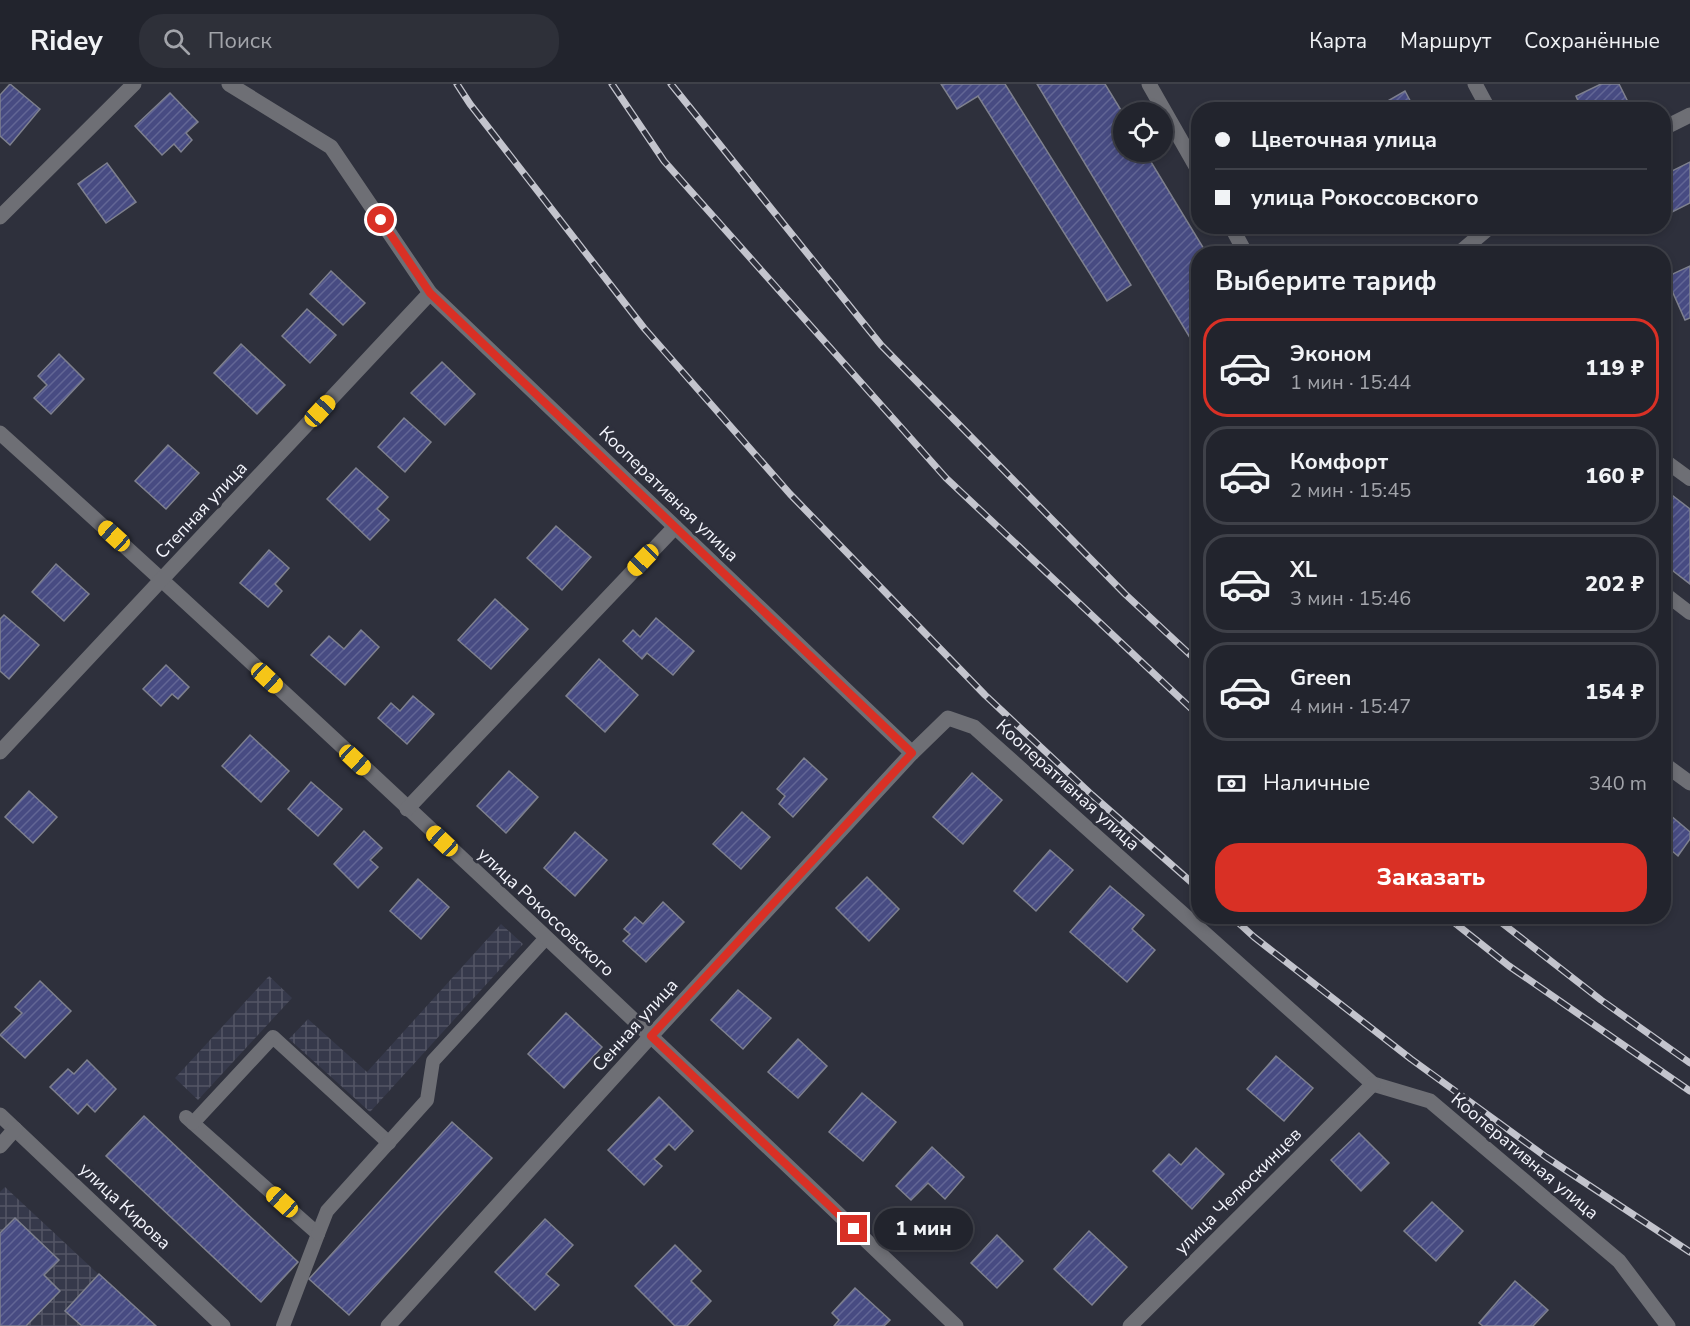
<!DOCTYPE html>
<html lang="ru">
<meta charset="utf-8">
<style>
:root{--surface:#22242d;--page:#2e3039;--text:#f1f3f6;--muted:#a2a4aa;--line:#3f4149;--accent:#d93025}
body{margin:0;font-family:"Nunito Sans",sans-serif;background:var(--page);color:var(--text);height:100vh;display:flex;flex-direction:column;font-size:22px;white-space:nowrap}
*{box-sizing:border-box;margin:0}
p{font-size:20px;color:var(--muted)}
.icon{flex:none;width:33px;height:33px;fill:none;stroke:currentColor;stroke-width:2;stroke-linecap:round;stroke-linejoin:round}
.map{position:relative;flex:1;overflow:hidden}
.details{position:absolute;left:1191px;top:162px;width:480px;height:678px;display:flex;flex-direction:column;background:var(--surface);border-radius:24px;box-shadow:0 3px 9px #0003,0 0 0 2px var(--line)}
.details>*{flex:none}
.hud{position:absolute;left:1191px;top:18px;width:480px;height:132px;border-radius:24px;box-shadow:0 3px 9px #0003,0 0 0 2px var(--line);display:grid;align-content:center;height:132px;padding:0 24px;background:var(--surface)}
.tools{position:absolute;left:1113px;top:18px;display:grid;gap:12px}
.tools a{display:grid;place-items:center;width:60px;height:60px;border-radius:50%;background:var(--surface);box-shadow:0 3px 9px #0003,0 0 0 2px var(--line);font-size:30px}
.end{position:absolute;width:27px;height:27px;margin:-14px;border:8px solid #d93025;background:#fff;box-shadow:0 0 0 3px #fff}
.from{border-radius:50%}
.bubble{position:absolute;height:42px;border-radius:21px;background:var(--surface);box-shadow:0 3px 9px #0003,0 0 0 2px var(--line);font-size:20px;font-weight:800;line-height:42px;text-align:center}
.car{position:absolute;width:18px;height:36px;margin:-18px -9px;border-radius:8px;box-shadow:0 0 4px 2px #0007;background:linear-gradient(#f5c518 24%,#345 0 40%,#f5c518 0 76%,#345 0 86%,#f5c518 0)}
.hud b{display:flex;align-items:center;gap:21px;height:57px;font-size:22px}
.hud b+b{border-top:2px solid var(--line)}
.hud i{width:15px;height:15px;background:var(--text)}
ul{padding:0;list-style:none}
li{display:flex;align-items:center;gap:18px;height:99px;margin:0 12px 9px;padding:0 12px;border:3px solid var(--line);border-radius:24px}
li div{flex:1}
li b{display:block;font-size:22px}
li em{font-style:normal;font-weight:800}
li.active{border-color:var(--accent)}
li>.icon{width:54px;height:54px;stroke-width:1.5}
h2{padding:0 24px;font-size:27px;line-height:72px}
.pay{display:flex;align-items:center;gap:15px;height:66px;padding:0 24px;font-size:22px}
.pay p{margin-inline-start:auto}
.cta{display:flex;gap:12px;margin-top:auto;padding:12px 24px}
.cta a{flex:1;height:69px;border-radius:24px;background:var(--accent);color:#fff;font-size:24px;font-weight:800;line-height:69px;text-align:center}
header{display:flex;align-items:center;gap:36px;box-sizing:border-box;height:84px;padding:0 30px;background:var(--surface);border-bottom:2px solid var(--line)}
header strong{font-size:28px}
nav{display:flex;gap:33px;margin-inline-start:auto;font-size:21px}
.search{width:420px;height:54px;background:var(--page);display:flex;align-items:center;gap:15px;box-sizing:border-box;padding:0 21px;border-radius:24px;color:var(--muted);font-size:22px}
.map>svg:first-child{display:block}
</style>
<header>
<strong>Ridey</strong>
<div class="search"><svg class="icon" aria-label="search" viewBox="0 0 24 24"><circle cx="10" cy="10" r="6"/><path d="M15 15l6 6"/></svg>Поиск</div>
<nav><a>Карта</a><a>Маршрут</a><a>Сохранённые</a></nav>
</header>
<div class="map">
<svg width="1690" height="1242" viewBox="0 0 1690 1242">
<defs>
<pattern id="industrial-grid" width="8" height="8" patternUnits="userSpaceOnUse" patternTransform="scale(1.5)"><rect width="8" height="8" fill="#36394b"/><path d="M0 4h8M4 0v8" fill="none" stroke="#545666"/></pattern>
<pattern id="building-hatch" width="6" height="6" patternUnits="userSpaceOnUse" patternTransform="scale(1.5)"><rect width="6" height="6" fill="#474b82"/><path d="M-1 1l2-2M0 6l6-6M5 7l2-2" fill="none" stroke="#626695"/></pattern>
</defs>
<rect width="100%" height="100%" fill="#2e303c"/>
<!-- industrial -->
<g fill="url(#industrial-grid)">
<polygon points="501,840 523,860 370,1028 289,955 308,935 367,988"/>
<polygon points="269,892 292,914 198,1016 175,994"/>
<polygon points="5,1103 154,1242 0,1242 0,1108"/>
</g>
<!-- building -->
<g fill="url(#building-hatch)" stroke="#7e808e" stroke-width="1.5">
<polygon points="10,0 40,25 10,61 0,52 0,11"/>
<polygon points="941,0 1005,0 1131,201 1107,217 978,12 957,25"/>
<polygon points="1037,0 1105,0 1124,31 1124,68 1145,68 1207,170 1198,170 1198,267"/>
<polygon points="1601,0 1619,0 1632,26 1582,26 1576,12"/>
<polygon points="1405,7 1415,26 1372,26"/>
<polygon points="170,9 198,38 186,49 192,56 181,68 174,60 162,71 135,42"/>
<polygon points="1690,78 1690,119 1664,132 1664,91"/>
<polygon points="107,79 136,118 106,139 78,100"/>
<polygon points="1690,182 1690,234 1685,236 1666,193"/>
<polygon points="331,187 365,219 343,241 310,210"/>
<polygon points="307,225 336,251 310,279 282,252"/>
<polygon points="241,260 285,301 257,330 214,289"/>
<polygon points="59,270 84,295 51,330 34,314 47,301 38,292"/>
<polygon points="442,278 475,310 445,341 411,309"/>
<polygon points="404,334 431,358 405,388 378,363"/>
<polygon points="168,361 199,389 166,425 135,397"/>
<polygon points="356,384 388,413 377,425 389,436 370,456 327,415"/>
<polygon points="1664,405 1690,425 1690,500 1664,480"/>
<polygon points="556,442 591,473 562,506 527,474"/>
<polygon points="269,466 289,484 275,500 282,507 268,523 240,499"/>
<polygon points="56,480 89,510 64,537 32,508"/>
<polygon points="495,515 528,545 491,585 458,556"/>
<polygon points="4,531 39,561 9,595 0,587 0,535"/>
<polygon points="656,534 694,567 673,591 647,569 642,575 623,557 633,546 640,553"/>
<polygon points="361,546 379,563 345,601 311,571 329,552 344,565"/>
<polygon points="599,575 638,611 605,648 566,612"/>
<polygon points="166,581 189,603 178,615 172,610 161,622 143,605"/>
<polygon points="413,612 434,630 407,660 378,634 391,619 400,627"/>
<polygon points="250,651 289,687 261,718 222,682"/>
<polygon points="804,674 827,695 793,733 779,720 785,712 777,705"/>
<polygon points="509,687 538,713 506,749 477,722"/>
<polygon points="972,689 1002,716 963,760 933,733"/>
<polygon points="311,698 342,725 318,752 288,725"/>
<polygon points="29,707 57,733 33,759 5,733"/>
<polygon points="1664,726 1690,748 1690,755 1678,772 1664,760"/>
<polygon points="742,728 770,753 741,785 713,760"/>
<polygon points="364,747 382,764 370,776 378,783 358,804 334,780"/>
<polygon points="575,748 607,776 575,812 544,784"/>
<polygon points="1050,766 1073,786 1036,827 1014,807"/>
<polygon points="867,793 899,825 869,857 836,824"/>
<polygon points="418,795 449,823 421,855 390,827"/>
<polygon points="1110,802 1144,831 1132,845 1155,866 1127,898 1070,848"/>
<polygon points="663,818 684,838 646,878 623,857 630,850 624,845 635,833 643,840"/>
<polygon points="40,897 71,927 25,974 0,951 22,929 15,923"/>
<polygon points="738,906 771,934 743,965 711,936"/>
<polygon points="566,929 602,963 564,1004 528,970"/>
<polygon points="798,955 827,982 798,1014 768,988"/>
<polygon points="1276,972 1313,1004 1284,1037 1247,1005"/>
<polygon points="87,976 116,1005 95,1028 87,1020 78,1030 50,1003 68,985 74,990"/>
<polygon points="862,1009 896,1038 863,1077 829,1048"/>
<polygon points="659,1013 693,1047 675,1066 669,1060 654,1075 662,1082 644,1101 608,1066"/>
<polygon points="144,1032 298,1178 261,1218 106,1072"/>
<polygon points="452,1038 492,1074 349,1231 309,1195"/>
<polygon points="1359,1049 1389,1079 1361,1107 1331,1076"/>
<polygon points="932,1063 964,1093 945,1115 928,1099 911,1116 896,1102"/>
<polygon points="1196,1064 1224,1090 1192,1125 1153,1087 1169,1070 1181,1081"/>
<polygon points="1432,1118 1463,1147 1436,1177 1404,1147"/>
<polygon points="15,1134 59,1176 44,1191 60,1207 26,1242 0,1242 0,1149"/>
<polygon points="545,1135 573,1161 546,1190 559,1201 535,1226 495,1188"/>
<polygon points="1089,1147 1127,1183 1092,1221 1054,1185"/>
<polygon points="997,1151 1023,1177 997,1204 971,1179"/>
<polygon points="675,1161 701,1187 691,1197 711,1217 687,1242 675,1242 635,1202"/>
<polygon points="99,1190 156,1242 82,1242 65,1227"/>
<polygon points="1515,1197 1548,1226 1533,1242 1483,1242 1479,1239"/>
<polygon points="855,1204 890,1236 884,1242 834,1242 839,1236 832,1229"/>
</g>
<g fill="none" stroke-linecap="round" stroke-linejoin="round">
<!-- service -->
<g stroke="#6e6f75" stroke-width="14">
<polyline points="1664,376 1690,395"/>
<polyline points="1664,509 1690,529"/>
<polyline points="186,1033 318,1150 283,1242"/>
<polyline points="193,1039 273,953 389,1059"/>
<polyline points="318,1150 327,1127 427,1016 433,977 546,854"/>
</g>
<!-- minor -->
<g stroke="#6e6f75" stroke-width="15">
<polyline points="229,0 331,63 430,209 912,669 948,634 974,643 1373,1000 1430,1017 1619,1177 1668,1242"/>
<polyline points="1149,0 1198,86"/>
<polyline points="1475,0 1489,26"/>
<polyline points="1664,44 1690,31"/>
<polyline points="0,133 134,0"/>
<polyline points="1231,142 1246,170"/>
<polyline points="1458,170 1491,142"/>
<path d="M0,349C324,641 640,941 956,1242"/>
<polyline points="0,668 430,209"/>
<polyline points="1664,680 1690,699"/>
<polyline points="407,725 675,443"/>
<polyline points="0,1031 223,1242"/>
<polyline points="0,1062 15,1045"/>
<polyline points="388,1242 651,952 912,669"/>
<polyline points="1130,1242 1373,1000"/>
</g>
<defs>
<g id="rail">
<polyline points="457,0 470,20 644,244 790,410 985,611 1092,711 1198,804"/>
<polyline points="612,0 664,77 946,394 1198,631"/>
<polyline points="671,0 881,261 1125,510 1198,578"/>
<polyline points="1231,832 1254,853 1411,975 1546,1073 1690,1168"/>
<polyline points="1446,832 1509,882 1690,1007"/>
<polyline points="1493,832 1601,916 1690,979"/>
</g>
</defs>
<!-- rail casing -->
<use href="#rail" stroke="#c3c4cd" stroke-width="7"/>
<!-- rail -->
<use href="#rail" stroke="#2e303c" stroke-width="4.5" stroke-dasharray="14" stroke-linecap="butt"/>
</g>
<g fill="none" stroke-linecap="round" stroke-linejoin="round">
<!-- route -->
<polyline stroke="#d93025" stroke-width="8" points="381,136 430,209 912,669 651,952 854,1145"/>
</g>
<g text-anchor="middle" dominant-baseline="central" stroke-width="6" stroke-linejoin="round" paint-order="stroke">
<!-- street labels -->
<g font-size="18" fill="#f3f4fc" stroke="#2e303c">
<text transform="translate(669 410) rotate(44)">Кооперативная улица</text>
<text transform="translate(201 426) rotate(-47)">Степная улица</text>
<text transform="translate(1068 701) rotate(42)">Кооперативная улица</text>
<text transform="translate(546 828) rotate(43)">улица Рокоссовского</text>
<text transform="translate(635 941) rotate(-48)">Сенная улица</text>
<text transform="translate(1525 1072) rotate(40)">Кооперативная улица</text>
<text transform="translate(1238 1107) rotate(-45)">улица Челюскинцев</text>
<text transform="translate(125 1122) rotate(43)">улица Кирова</text>
</g>
</g>
</svg>
<div class="tools">
<a><svg class="icon" aria-label="locate" viewBox="0 0 24 24"><circle cx="12" cy="12" r="6"/><path d="M12 2v4M12 18v4M2 12h4M18 12h4"/></svg></a>
</div>
<i class="end from" style="left:381px;top:136px"></i>
<i class="end" style="left:854px;top:1145px"></i>
<div class="bubble" style="left:874px;top:1124px;width:99px">1 мин</div>
<i class="car" style="left:320px;top:327px;rotate:43deg"></i>
<i class="car" style="left:114px;top:452px;rotate:312deg"></i>
<i class="car" style="left:643px;top:476px;rotate:224deg"></i>
<i class="car" style="left:267px;top:594px;rotate:133deg"></i>
<i class="car" style="left:355px;top:676px;rotate:133deg"></i>
<i class="car" style="left:442px;top:757px;rotate:313deg"></i>
<i class="car" style="left:282px;top:1118px;rotate:312deg"></i>
<div class="hud">
<b><i class="from"></i>Цветочная улица</b>
<b><i></i>улица Рокоссовского</b>
</div>
<section class="details">
<h2>Выберите тариф</h2>
<ul>
<li class="active"><svg class="icon" aria-label="car" viewBox="0 0 24 24"><path d="M5 17H2v-5l4-1 3-4h7l3 4 3 1v5h-3M9 17h6M6 11h13"/><circle cx="7" cy="17" r="2"/><circle cx="17" cy="17" r="2"/></svg><div><b>Эконом</b><p>1 мин · 15:44</p></div><em>119 ₽</em></li>
<li><svg class="icon" aria-label="car" viewBox="0 0 24 24"><path d="M5 17H2v-5l4-1 3-4h7l3 4 3 1v5h-3M9 17h6M6 11h13"/><circle cx="7" cy="17" r="2"/><circle cx="17" cy="17" r="2"/></svg><div><b>Комфорт</b><p>2 мин · 15:45</p></div><em>160 ₽</em></li>
<li><svg class="icon" aria-label="car" viewBox="0 0 24 24"><path d="M5 17H2v-5l4-1 3-4h7l3 4 3 1v5h-3M9 17h6M6 11h13"/><circle cx="7" cy="17" r="2"/><circle cx="17" cy="17" r="2"/></svg><div><b>XL</b><p>3 мин · 15:46</p></div><em>202 ₽</em></li>
<li><svg class="icon" aria-label="car" viewBox="0 0 24 24"><path d="M5 17H2v-5l4-1 3-4h7l3 4 3 1v5h-3M9 17h6M6 11h13"/><circle cx="7" cy="17" r="2"/><circle cx="17" cy="17" r="2"/></svg><div><b>Green</b><p>4 мин · 15:47</p></div><em>154 ₽</em></li>
</ul>
<div class="pay"><svg class="icon" aria-label="cash" viewBox="0 0 24 24"><path d="M3 7h18v10H3z"/><circle cx="12" cy="12" r="2"/></svg>Наличные<p>340 m</p></div>
<div class="cta"><a>Заказать</a></div>
</section>
</div>
